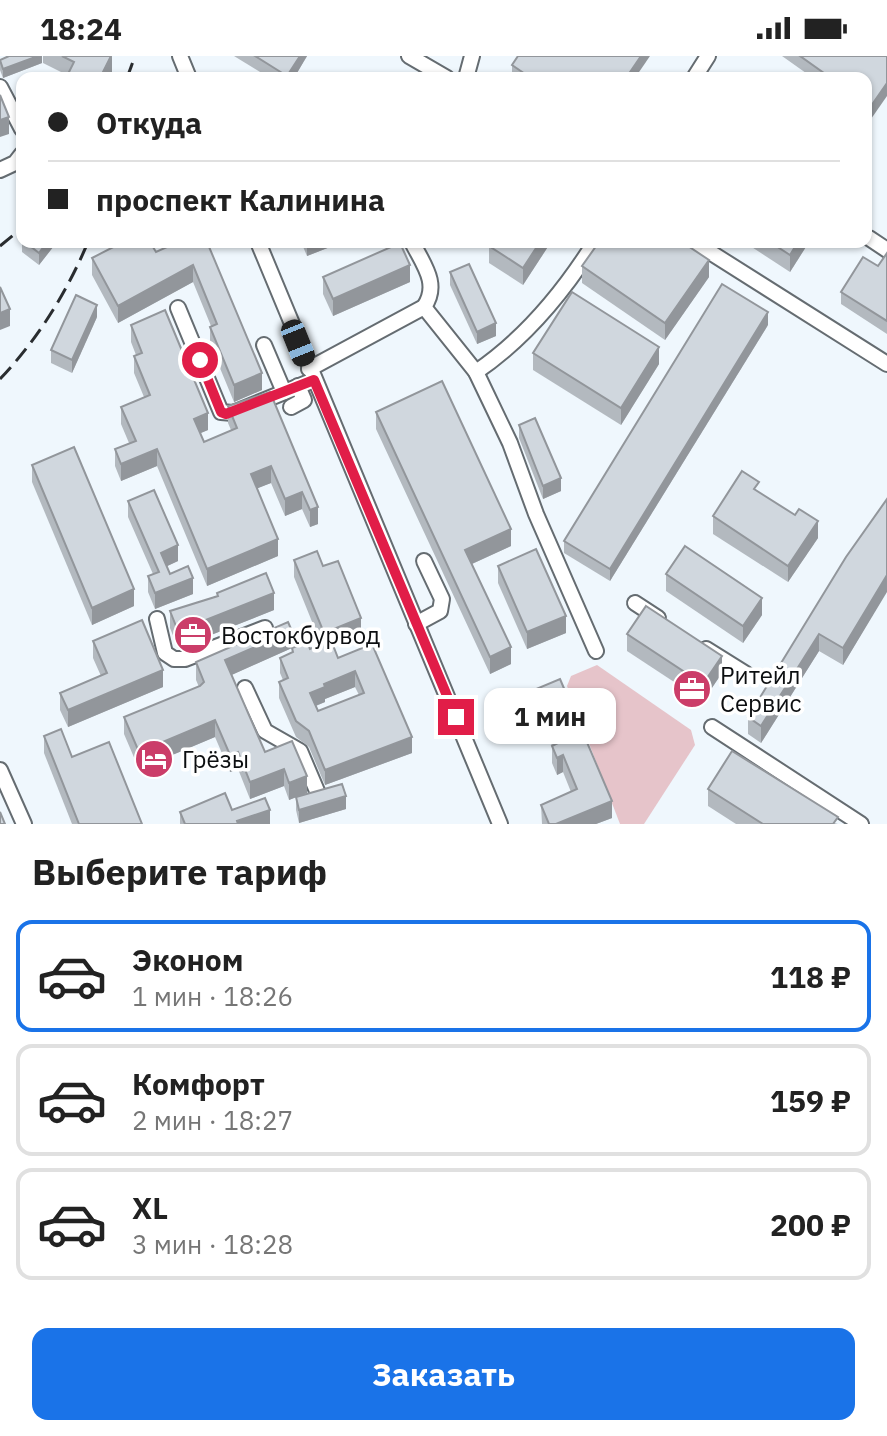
<!DOCTYPE html>
<html lang="ru">
<meta charset="utf-8">
<style>
:root{--surface:#fff;--page:#f2f2f2;--text:#222;--muted:#767676;--line:#e0e0e0;--accent:#1a73e8}
body{margin:0;font-family:"IBM Plex Sans",sans-serif;background:var(--page);color:var(--text);height:100vh;display:flex;flex-direction:column;font-size:30px;white-space:nowrap}
*{box-sizing:border-box;margin:0}
p{font-size:26px;color:var(--muted)}
.icon{flex:none;width:44px;height:44px;fill:none;stroke:currentColor;stroke-width:2;stroke-linecap:round;stroke-linejoin:round}
.map{position:relative;height:768px;overflow:hidden}
.drawer{display:flex;flex-direction:column;background:var(--surface);flex:1}
.drawer>*{flex:none}
.top-card{position:absolute;left:16px;top:16px;width:856px;height:176px;border-radius:16px;box-shadow:0 2px 6px #0004;display:grid;align-content:center;height:176px;padding:0 32px;background:var(--surface)}
.end{position:absolute;width:36px;height:36px;margin:-18px;border:10px solid #e11d48;background:#fff;box-shadow:0 0 0 4px #fff}
.from{border-radius:50%}
.bubble{position:absolute;height:56px;border-radius:16px;background:var(--surface);box-shadow:0 2px 6px #0004;font-size:26px;font-weight:700;line-height:56px;text-align:center}
.car{position:absolute;width:24px;height:48px;margin:-24px -12px;border-radius:10px;box-shadow:0 0 6px 2px #0007;background:linear-gradient(#222 24%,#8ab4d8 0 40%,#222 0 76%,#8ab4d8 0 86%,#222 0)}
.top-card b{display:flex;align-items:center;gap:28px;height:76px;font-size:30px}
.top-card b+b{border-top:2px solid var(--line)}
.top-card i{width:20px;height:20px;background:var(--text)}
ul{padding:0;list-style:none}
li{display:flex;align-items:center;gap:24px;height:112px;margin:0 16px 12px;padding:0 16px;border:4px solid var(--line);border-radius:16px}
li div{flex:1}
li b{display:block;font-size:30px}
li em{font-style:normal;font-weight:700}
li.active{border-color:var(--accent)}
li>.icon{width:72px;height:72px;stroke-width:1.5}
h2{padding:0 32px;font-size:36px;line-height:96px}
.button{display:flex;gap:16px;margin-top:auto;padding:16px 32px}
.button a{flex:1;height:92px;border-radius:16px;background:var(--accent);color:#fff;font-size:32px;font-weight:700;line-height:92px;text-align:center}
.status{display:flex;justify-content:space-between;align-items:center;height:56px;padding:0 40px;background:var(--surface);direction:ltr}
.status svg{height:22px;fill:currentColor}
.map>svg:first-child{display:block}
</style>
<div class="status"><b>18:24</b><svg viewBox="0 0 49 12"><path d="M0 12V9h3v3zM5 12V6h3v6zM10 12V3h3v9zM15 12V0h3v12zM26 1h20v11H26zM47 4h2v5h-2z"/></svg></div>
<div class="map">
<svg width="887" height="768" viewBox="0 0 887 768">
<rect width="100%" height="100%" fill="#eff7fd"/>
<!-- green -->
<polygon fill="#e6c4ca" points="597,609 691,674 695,689 644,768 620,768 567,630 571,620"/>
<g fill="none" stroke-linecap="round" stroke-linejoin="round">
<defs>
<g id="minor">
<polyline points="180,0 189,22"/>
<polyline points="409,0 447,22"/>
<polyline points="466,22 472,0"/>
<polyline points="694,22 708,0"/>
<polyline points="0,31 22,73"/>
<polyline points="0,114 15,107 22,98"/>
<polyline points="869,182 887,194"/>
<polyline points="258,186 500,768"/>
<polyline points="694,186 887,308"/>
<polyline points="424,251 476,316 510,387 536,458 596,595"/>
<polyline points="178,252 221,356 233,357 314,324"/>
<polyline points="264,289 284,336"/>
<path d="M309,313L424,251C440,228 423,208 412,186"/>
<path d="M476,316C526,282 563,237 595,186"/>
<polyline points="291,351 304,344 298,330"/>
<polyline points="635,547 658,562"/>
<polyline points="157,563 165,597 174,603 185,603 265,572"/>
<polyline points="416,568 440,555 442,543 424,505"/>
<polyline points="706,593 746,618"/>
<polyline points="245,632 265,675 300,695 317,735"/>
<polyline points="712,671 861,768"/>
<polyline points="0,714 24,768"/>
</g>
</defs>
<!-- minor casing -->
<use href="#minor" stroke="#656c71" stroke-width="18"/>
<!-- minor -->
<use href="#minor" stroke="#fff" stroke-width="14"/>
<!-- rail -->
<g stroke="#2a2d30" stroke-width="3" stroke-dasharray="16 8" stroke-linecap="butt">
<polyline points="127,22 135,0"/>
<polyline points="0,190 22,172"/>
<path d="M0,323C38,283 67,236 88,186"/>
</g>
</g>
<!-- wall -->
<g fill="#b3b9bf" fill-rule="evenodd">
<polygon points="42,0 42,7 3,22 0,14 0,4"/>
<polygon points="43,0 112,0 112,16 67,19 43,7"/>
<polygon points="234,0 307,0 294,22 270,22"/>
<polygon points="782,0 887,0 871,63 866,60 866,22 813,22"/>
<polygon points="512,9 635,22 512,22"/>
<polygon points="22,183 22,186 57,186 39,209 22,196"/>
<polygon points="207,186 262,334 234,346 210,288 210,271 211,270 193,226 118,267 92,219 92,202 156,196"/>
<polygon points="301,186 330,186 330,191 307,200"/>
<polygon points="551,186 523,229 489,207 489,190"/>
<polygon points="744,186 809,186 790,216"/>
<polygon points="887,197 887,278 841,248 841,236 878,210"/>
<polygon points="582,210 709,221 665,284 582,227"/>
<polygon points="450,216 496,280 477,288 450,229"/>
<polygon points="323,221 410,226 333,260 323,238"/>
<polygon points="97,261 72,317 51,307 51,294"/>
<polygon points="131,269 208,374 200,377 204,386 231,374 228,367 228,350 270,336 318,468 310,471 302,453 285,460 271,427 257,432 278,500 207,530 157,410 121,425 115,410 115,393 129,387 121,368 121,351 144,341 134,317 134,300 136,299 131,286"/>
<polygon points="768,269 610,525 564,497 564,485"/>
<polygon points="533,297 659,308 621,369 533,314"/>
<polygon points="376,356 511,490 472,508 511,608 490,618 376,373"/>
<polygon points="519,369 561,435 543,443 519,382"/>
<polygon points="32,409 134,550 92,569 32,426"/>
<polygon points="887,443 882,543 843,609 819,595 761,687 748,678 748,661"/>
<polygon points="128,445 178,505 167,510 170,518 193,538 155,553 148,536 148,520 153,518 128,461"/>
<polygon points="713,460 818,482 788,526 713,478"/>
<path d="M294,504L323,510L361,579L334,590L338,602L372,588L412,697L325,729L309,691L296,681L279,642V626L283,624L280,617V602L292,597V592L310,593L321,588L294,521ZM355,631L359,639L318,655L316,650L325,646V643Z"/>
<polygon points="498,510 566,577 527,593 498,527"/>
<polygon points="666,518 762,559 743,587 666,535"/>
<polygon points="217,537 274,554 178,592 170,572 170,555 217,540"/>
<polygon points="627,578 722,617 703,645 627,595"/>
<polygon points="93,585 163,631 68,671 60,654 60,637 101,620 93,602"/>
<polygon points="292,592 231,619 265,696 292,685 307,737 300,740 346,753 299,767 296,754 296,741 289,744 284,730 250,743 238,713 230,716 215,681 139,713 124,678 124,661 199,631 196,624 196,606"/>
<polygon points="560,623 612,762 596,768 542,768 541,749 571,736 563,716 557,719 552,707 552,690 544,671 507,686 498,666 498,649"/>
<polygon points="44,680 72,701 142,768 72,768 44,697"/>
<polygon points="708,733 838,768 736,768 708,750"/>
<polygon points="232,754 270,768 180,768 180,756"/>
</g>
<!-- shaded-wall -->
<g fill="#92969b">
<polygon points="38,0 42,0 42,7 3,22 3,13"/>
<polygon points="112,0 112,16 108,22 100,22"/>
<polygon points="300,0 307,0 294,22 287,22 287,20"/>
<polygon points="641,0 650,0 635,22 626,22"/>
<polygon points="887,27 887,40 871,63 871,50"/>
<polygon points="9,61 9,78 0,81 0,64"/>
<polygon points="47,186 57,186 39,209 39,197"/>
<polygon points="311,186 330,186 330,191 307,200 307,188"/>
<polygon points="540,186 551,186 523,229 523,212"/>
<polygon points="798,186 809,186 790,216 790,199"/>
<polygon points="709,204 709,221 665,284 665,267"/>
<polygon points="193,209 193,226 118,267 118,250"/>
<polygon points="410,209 410,226 333,260 333,243"/>
<polygon points="97,249 97,261 72,317 72,304"/>
<polygon points="10,253 10,270 0,274 0,257"/>
<polygon points="768,256 768,269 610,525 610,513"/>
<polygon points="496,267 496,280 477,288 477,276"/>
<polygon points="659,291 659,308 621,369 621,352"/>
<polygon points="262,317 262,334 234,346 234,329"/>
<polygon points="208,357 208,374 194,380 194,363"/>
<polygon points="157,393 157,410 121,425 121,408"/>
<polygon points="271,410 271,427 251,435 251,418"/>
<polygon points="561,422 561,435 543,443 543,430"/>
<polygon points="302,436 302,453 285,460 285,443"/>
<polygon points="318,451 318,468 310,471 310,454"/>
<polygon points="818,465 818,482 788,526 788,510"/>
<polygon points="511,473 511,490 465,511 465,494"/>
<polygon points="278,483 278,500 207,530 207,513"/>
<polygon points="178,489 178,505 161,513 161,497"/>
<polygon points="887,519 887,536 843,609 843,592"/>
<polygon points="193,522 193,538 155,553 155,537"/>
<polygon points="134,533 134,550 92,569 92,552"/>
<polygon points="274,537 274,554 178,592 178,575"/>
<polygon points="762,542 762,559 743,587 743,570"/>
<polygon points="566,560 566,577 527,593 527,576"/>
<polygon points="361,562 361,579 324,594 324,577"/>
<polygon points="292,575 292,592 225,622 225,604"/>
<polygon points="819,578 819,595 761,687 761,670"/>
<polygon points="511,591 511,608 490,618 490,601"/>
<polygon points="722,600 722,617 703,645 703,628"/>
<polygon points="163,614 163,631 68,671 68,654"/>
<polygon points="355,615 355,631 325,643 325,646 310,652 310,637 324,628"/>
<polygon points="544,654 544,671 507,686 507,670"/>
<polygon points="215,664 215,681 139,713 139,696"/>
<polygon points="412,681 412,697 325,729 325,714"/>
<polygon points="238,696 238,713 230,716 230,699"/>
<polygon points="563,699 563,716 557,719 557,702"/>
<polygon points="284,713 284,730 250,743 250,726"/>
<polygon points="307,720 307,737 289,744 289,727"/>
<polygon points="346,740 346,753 299,767 299,754"/>
<polygon points="612,745 612,762 596,768 556,768"/>
<polygon points="270,754 270,768 237,768 237,765"/>
</g>
<!-- building -->
<g fill="#d0d7de" stroke="#92969b" stroke-width="2" fill-rule="evenodd">
<polygon points="9,0 38,0 3,13 0,4"/>
<polygon points="62,0 111,0 100,22 66,22 74,6"/>
<polygon points="255,0 300,0 287,20"/>
<polygon points="518,0 641,0 626,22 531,22 512,9"/>
<polygon points="800,0 887,0 887,27 871,50 866,47 866,22 831,22"/>
<polygon points="0,39 9,61 0,64"/>
<polygon points="25,186 47,186 39,197"/>
<polygon points="123,186 150,186 156,196 178,186 207,186 262,317 234,329 210,271 217,268 193,209 118,250 92,202"/>
<polygon points="492,186 540,186 523,212 489,190"/>
<polygon points="599,186 682,186 709,204 665,267 582,210"/>
<polygon points="770,186 798,186 790,199"/>
<polygon points="400,187 410,209 333,243 323,221"/>
<polygon points="887,197 887,265 841,236 863,201 878,210"/>
<polygon points="469,208 496,267 477,276 450,216"/>
<polygon points="722,228 768,256 610,513 564,485"/>
<polygon points="0,231 10,253 0,257"/>
<polygon points="572,236 659,291 621,352 533,297"/>
<polygon points="76,239 97,249 72,304 51,294"/>
<polygon points="165,254 208,357 194,363 204,386 237,372 228,350 270,336 318,451 310,454 302,436 285,443 271,410 251,418 278,483 207,513 157,393 121,408 115,393 136,385 121,351 150,339 134,300 142,297 131,269"/>
<polygon points="442,325 511,473 465,494 511,591 490,601 376,356"/>
<polygon points="535,362 561,422 543,430 519,369"/>
<polygon points="74,391 134,533 92,552 32,409"/>
<polygon points="742,415 759,426 754,433 795,459 799,453 818,465 788,510 713,460"/>
<polygon points="154,434 178,489 161,497 170,518 188,510 193,522 155,537 148,520 159,516 128,445"/>
<polygon points="887,443 887,519 843,592 819,578 761,670 748,661 846,501"/>
<polygon points="685,490 762,542 743,570 666,518"/>
<polygon points="536,493 566,560 527,576 498,510"/>
<polygon points="317,495 323,510 338,505 361,562 324,577 294,504"/>
<polygon points="266,517 274,537 178,575 170,555 218,540 217,537"/>
<polygon points="646,550 722,600 703,628 627,578"/>
<polygon points="142,564 163,614 68,654 60,637 107,617 93,585"/>
<polygon points="288,566 292,575 225,604 265,696 292,685 307,720 289,727 284,713 250,726 238,696 230,699 215,664 139,696 124,661 200,630 204,626 196,606"/>
<path d="M331,584L338,602L372,588L412,681L325,714L309,675L296,665L279,626L288,622L280,602L293,596L292,592L307,586L310,593ZM355,615L364,637L318,655L310,637L325,631L324,628Z"/>
<polygon points="560,623 612,745 556,768 549,768 541,749 577,733 563,699 557,702 552,690 558,687 544,654 507,670 498,649"/>
<polygon points="61,673 72,701 109,686 142,768 79,768 44,680"/>
<polygon points="732,695 838,761 833,768 763,768 708,733"/>
<polygon points="342,728 346,740 299,754 296,741"/>
<polygon points="225,737 232,754 265,742 270,754 237,765 238,768 185,768 180,756"/>
<polygon points="0,756 5,768 0,768"/>
</g>
<g fill="none" stroke-linecap="round" stroke-linejoin="round">
<!-- route -->
<polyline stroke="#e11d48" stroke-width="10" points="200,304 221,356 226,358 314,324 456,661"/>
</g>
<!-- icons -->
<defs>
<symbol id="office-disc" viewBox="-11 -11 22 22"><circle r="9.5" fill="#cb3d69" stroke="#fff"/><path d="M-6-3h4V-5.5h4V-3h4V5H-6ZM-1-4.5V-3h2v-1.5ZM-6 0V1H6V0Z" fill="#fff"/></symbol>
<symbol id="hotel-disc" viewBox="-11 -11 22 22"><circle r="9.5" fill="#cb3d69" stroke="#fff"/><path d="M-6-4.5h1.5V1H6V5H4.5V3h-9V5H-6ZM-4 0a1.8 1.8 0 1 1 3.6 0ZM.5 0V-2.5h3Q6-2.5 6 0Z" fill="#fff"/></symbol>
</defs>
<g fill-rule="evenodd">
<use href="#office-disc" x="171" y="557" width="44" height="44"/>
<use href="#office-disc" x="670" y="611" width="44" height="44"/>
<use href="#hotel-disc" x="132" y="681" width="44" height="44"/>
</g>
<g text-anchor="middle" dominant-baseline="central" stroke-width="7" stroke-linejoin="round" paint-order="stroke">
<!-- poi labels -->
<g font-size="24" fill="#0c0e10" stroke="#fff" text-anchor="start">
<text x="221" y="579">Востокбурвод</text>
<text x="720" y="619">Ритейл<tspan x="720" dy="28">Сервис</tspan></text>
<text x="182" y="703">Грёзы</text>
</g>
</g>
</svg>
<i class="end from" style="left:200px;top:304px"></i>
<i class="end" style="left:456px;top:661px"></i>
<div class="bubble" style="left:484px;top:632px;width:132px">1 мин</div>
<i class="car" style="left:298px;top:287px;rotate:158deg"></i>
<div class="top-card">
<b><i class="from"></i>Откуда</b>
<b><i></i>проспект Калинина</b>
</div>
</div>
<section class="drawer">
<h2>Выберите тариф</h2>
<ul>
<li class="active"><svg class="icon" aria-label="car" viewBox="0 0 24 24"><path d="M5 17H2v-5l4-1 3-4h7l3 4 3 1v5h-3M9 17h6M6 11h13"/><circle cx="7" cy="17" r="2"/><circle cx="17" cy="17" r="2"/></svg><div><b>Эконом</b><p>1 мин · 18:26</p></div><em>118 ₽</em></li>
<li><svg class="icon" aria-label="car" viewBox="0 0 24 24"><path d="M5 17H2v-5l4-1 3-4h7l3 4 3 1v5h-3M9 17h6M6 11h13"/><circle cx="7" cy="17" r="2"/><circle cx="17" cy="17" r="2"/></svg><div><b>Комфорт</b><p>2 мин · 18:27</p></div><em>159 ₽</em></li>
<li><svg class="icon" aria-label="car" viewBox="0 0 24 24"><path d="M5 17H2v-5l4-1 3-4h7l3 4 3 1v5h-3M9 17h6M6 11h13"/><circle cx="7" cy="17" r="2"/><circle cx="17" cy="17" r="2"/></svg><div><b>XL</b><p>3 мин · 18:28</p></div><em>200 ₽</em></li>
</ul>
<div class="button"><a>Заказать</a></div>
</section>
